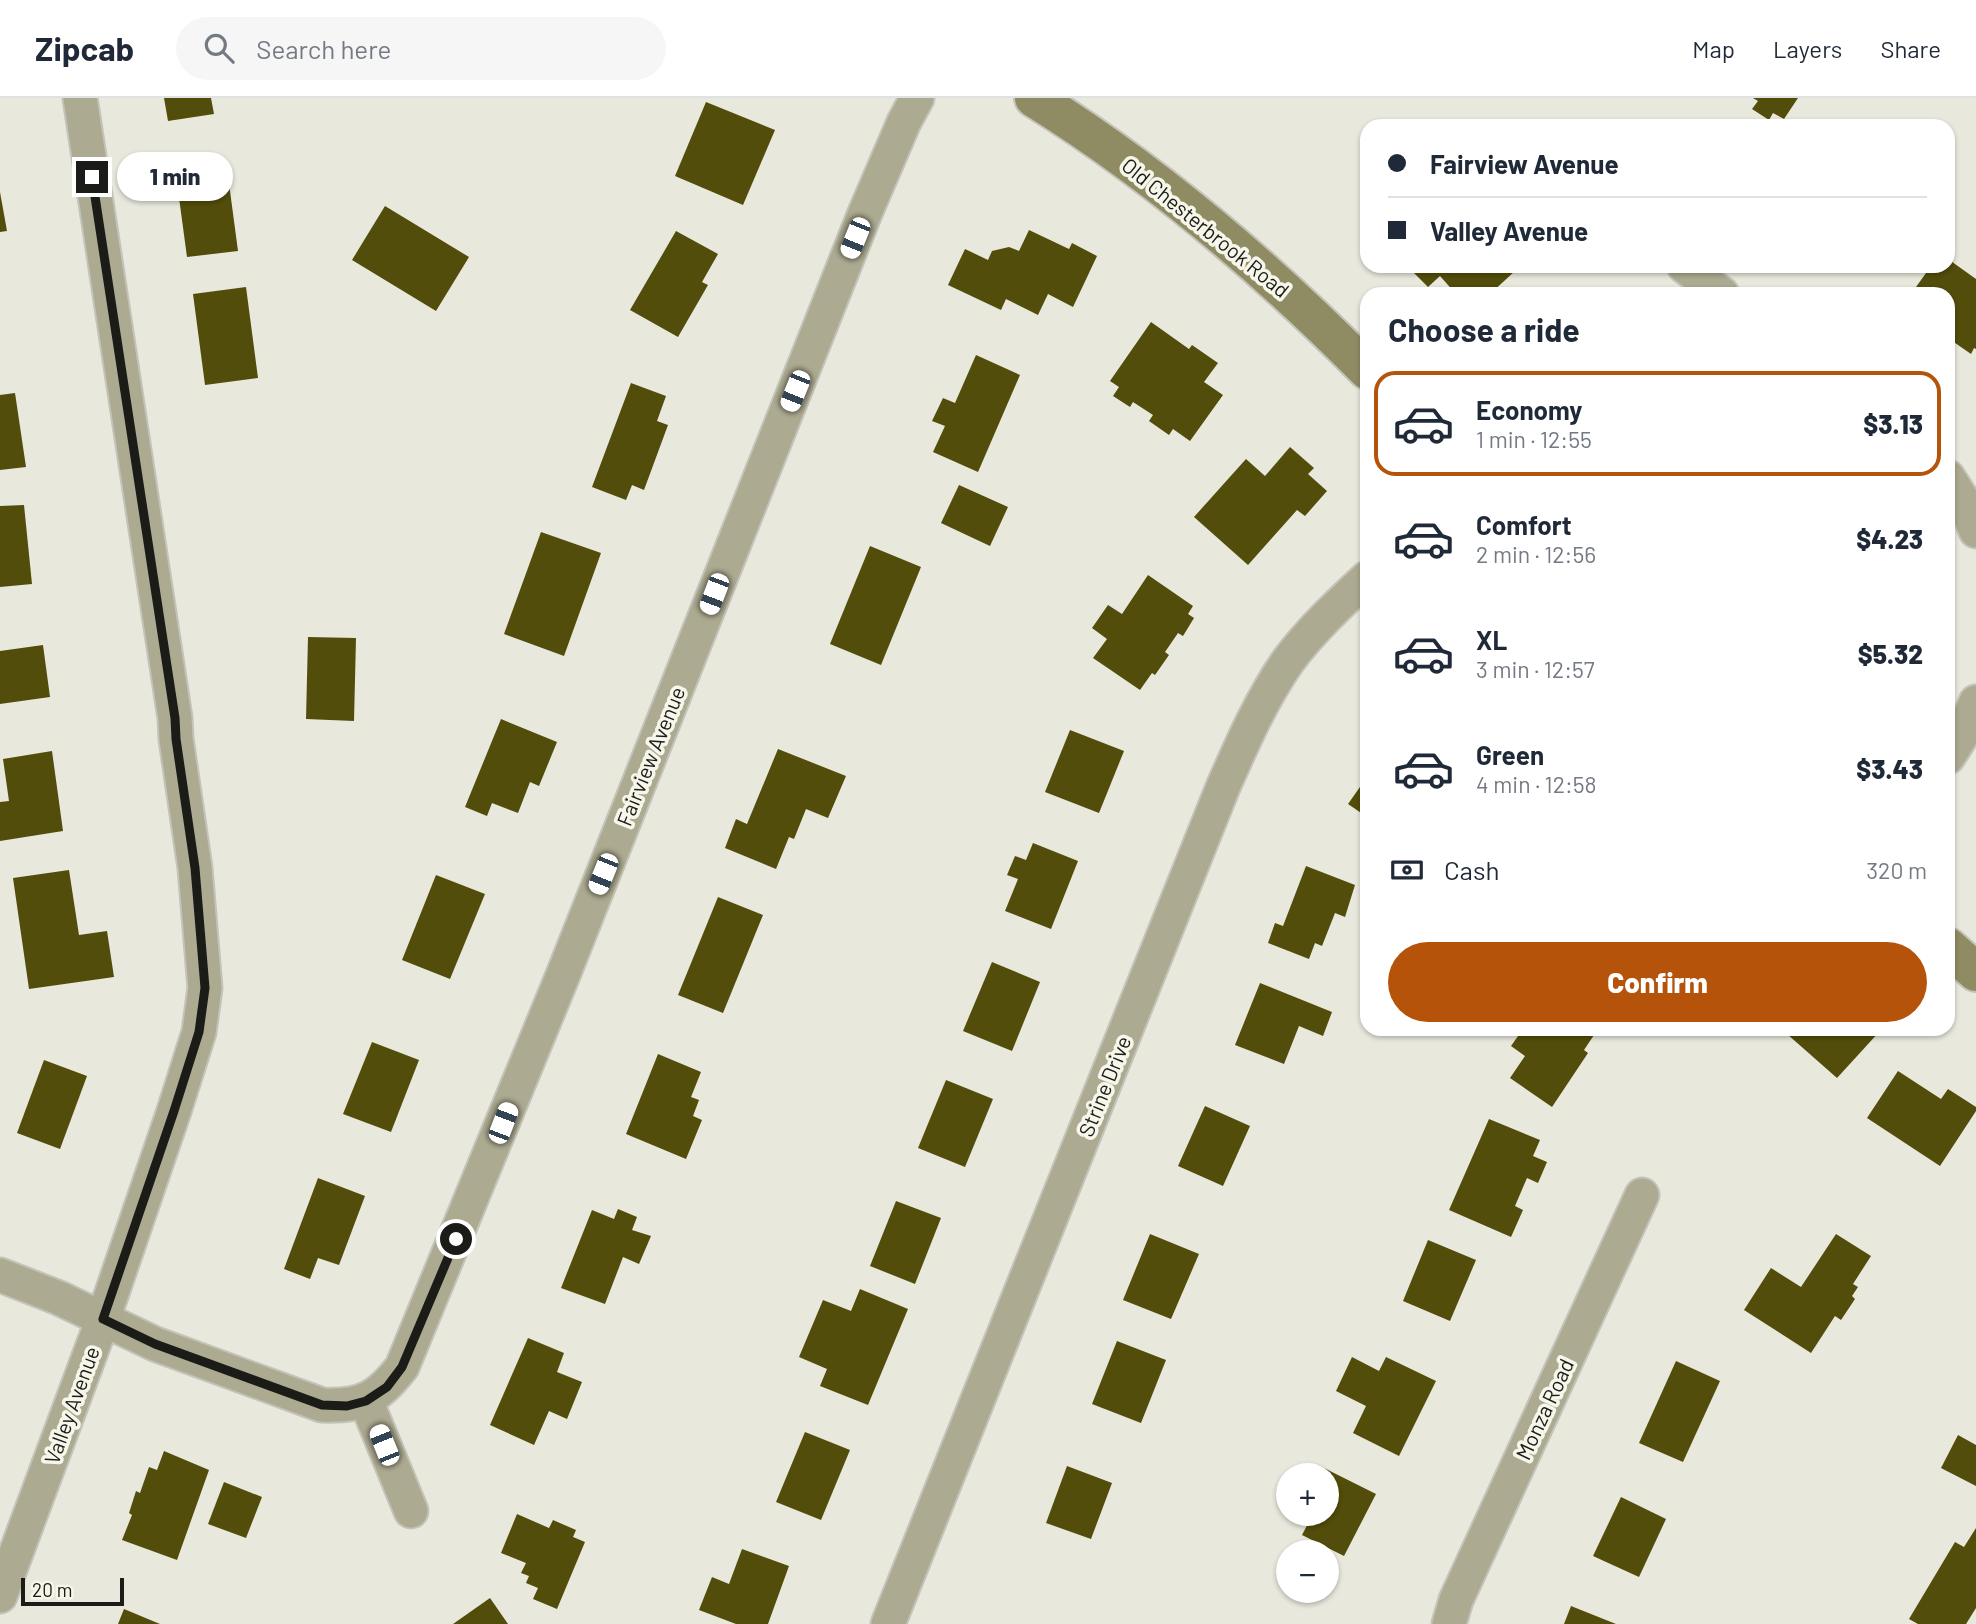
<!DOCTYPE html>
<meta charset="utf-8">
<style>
:root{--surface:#fff;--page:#f6f6f7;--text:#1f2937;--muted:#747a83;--line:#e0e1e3;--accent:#b45309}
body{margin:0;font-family:Barlow,sans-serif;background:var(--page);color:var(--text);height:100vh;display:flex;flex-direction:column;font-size:26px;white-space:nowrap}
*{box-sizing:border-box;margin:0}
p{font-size:23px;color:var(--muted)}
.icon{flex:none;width:38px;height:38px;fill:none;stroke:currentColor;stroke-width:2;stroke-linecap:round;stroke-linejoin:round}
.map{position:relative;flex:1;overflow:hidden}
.panel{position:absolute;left:1360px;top:189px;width:595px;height:749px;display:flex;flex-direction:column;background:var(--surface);border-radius:21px;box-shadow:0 2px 5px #0004}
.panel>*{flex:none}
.banner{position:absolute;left:1360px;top:21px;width:595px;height:154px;border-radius:21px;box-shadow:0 2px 5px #0004;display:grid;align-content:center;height:154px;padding:0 28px;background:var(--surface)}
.fabs{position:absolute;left:1276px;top:1365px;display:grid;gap:14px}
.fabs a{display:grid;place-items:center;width:63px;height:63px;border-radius:50%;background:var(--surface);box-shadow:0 2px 5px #0004;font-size:35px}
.scale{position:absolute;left:21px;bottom:18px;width:103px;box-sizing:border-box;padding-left:7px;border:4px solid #1b1b17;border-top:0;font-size:19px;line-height:24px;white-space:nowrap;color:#1b1b17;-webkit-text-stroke:5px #f6f6ea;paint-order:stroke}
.end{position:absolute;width:32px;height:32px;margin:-16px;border:9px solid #1b1b17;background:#fff;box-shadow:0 0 0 4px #fff}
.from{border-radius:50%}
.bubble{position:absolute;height:49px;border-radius:24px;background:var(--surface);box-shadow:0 2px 5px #0004;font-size:23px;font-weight:800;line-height:49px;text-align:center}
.car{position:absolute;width:21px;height:42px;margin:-21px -10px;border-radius:9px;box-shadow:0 0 5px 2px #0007;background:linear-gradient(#fff 24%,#345 0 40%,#fff 0 76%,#345 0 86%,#fff 0)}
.banner b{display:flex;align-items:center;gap:24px;height:66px;font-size:26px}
.banner b+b{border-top:2px solid var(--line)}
.banner i{width:18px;height:18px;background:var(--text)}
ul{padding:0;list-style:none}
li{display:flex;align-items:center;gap:21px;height:105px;margin:0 14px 10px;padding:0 14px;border:4px solid transparent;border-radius:21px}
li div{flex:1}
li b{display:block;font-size:26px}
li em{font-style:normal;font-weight:800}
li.current{border-color:var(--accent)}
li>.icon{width:63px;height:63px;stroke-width:1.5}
h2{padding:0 28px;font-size:32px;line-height:84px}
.pay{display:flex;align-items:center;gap:18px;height:77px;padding:0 28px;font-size:26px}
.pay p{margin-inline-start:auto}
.primary-button{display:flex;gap:14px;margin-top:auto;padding:14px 28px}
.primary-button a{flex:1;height:80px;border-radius:42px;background:var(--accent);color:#fff;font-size:28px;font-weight:800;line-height:80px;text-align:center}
header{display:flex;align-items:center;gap:42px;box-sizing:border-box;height:98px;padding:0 35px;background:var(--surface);border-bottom:2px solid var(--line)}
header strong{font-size:33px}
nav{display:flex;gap:38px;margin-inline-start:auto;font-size:24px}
.search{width:490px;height:63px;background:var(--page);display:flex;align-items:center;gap:18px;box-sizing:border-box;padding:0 24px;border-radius:38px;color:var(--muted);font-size:26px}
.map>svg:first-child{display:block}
</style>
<header>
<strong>Zipcab</strong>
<div class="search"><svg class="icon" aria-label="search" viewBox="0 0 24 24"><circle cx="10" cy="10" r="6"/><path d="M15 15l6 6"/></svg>Search here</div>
<nav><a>Map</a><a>Layers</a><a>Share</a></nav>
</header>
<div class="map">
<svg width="1976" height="1526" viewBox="0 0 1976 1526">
<rect width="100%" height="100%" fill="#e9e8dd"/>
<!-- building -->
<g fill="#524d0a">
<polygon points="164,0 211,0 214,16 168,23"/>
<polygon points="1753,0 1798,0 1784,21 1773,15 1769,22 1752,11 1758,3"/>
<polygon points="706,4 775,32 743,107 675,78"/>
<polygon points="226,63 238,153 187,159 175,70"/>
<polygon points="0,94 7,133 0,134"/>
<polygon points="385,108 469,159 436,213 352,162"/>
<polygon points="1029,132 1069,151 1072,145 1097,158 1073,209 1048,196 1038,217 1006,201 1001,212 948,187 965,151 988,162 992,153 1009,149 1019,153"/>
<polygon points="676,133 718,156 702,184 708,187 678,239 630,212"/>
<polygon points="1948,161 1976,181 1976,251 1974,250 1971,256 1948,240 1953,233 1948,229 1948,196 1911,196 1931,168 1948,168"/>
<polygon points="1407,168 1510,168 1515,173 1490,196 1456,196 1440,178 1428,189"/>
<polygon points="246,189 258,280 205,287 193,196"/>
<polygon points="1151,224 1189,251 1192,247 1218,265 1204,284 1223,297 1190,343 1173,331 1169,337 1149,323 1153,317 1133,304 1130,309 1113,298 1119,289 1110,283"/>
<polygon points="976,257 1020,277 978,374 933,354 945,328 932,323 943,300 955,305"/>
<polygon points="631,285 666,298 657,323 668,327 644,392 632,387 626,402 592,389"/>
<polygon points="15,295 26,369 0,372 0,297"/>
<polygon points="1290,349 1314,370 1308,376 1327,393 1305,418 1297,412 1248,467 1194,419 1246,361 1265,378"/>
<polygon points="959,387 1008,409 990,448 941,425"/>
<polygon points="24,407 32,486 0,489 0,408"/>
<polygon points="541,434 601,455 564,558 504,536"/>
<polygon points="870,448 921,469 881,567 830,546"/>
<polygon points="1148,477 1193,508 1188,516 1194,520 1183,538 1178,535 1165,554 1169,557 1155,577 1152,575 1140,592 1093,560 1107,541 1092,530 1108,507 1122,516"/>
<polygon points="308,539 356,540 354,623 306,621"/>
<polygon points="43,547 50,599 0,606 0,553"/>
<polygon points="501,621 557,644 539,688 530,684 518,715 492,705 487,718 465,709"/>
<polygon points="1070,632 1124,653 1099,715 1045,694"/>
<polygon points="778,651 846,678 828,720 806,711 794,741 789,739 776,771 725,750 736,721 747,726"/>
<polygon points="52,653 63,733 0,743 0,704 9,703 3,661"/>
<polygon points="1367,679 1367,719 1348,706"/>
<polygon points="1033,745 1078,763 1051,831 1005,813 1018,781 1007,777 1015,758 1026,762"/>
<polygon points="1306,768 1355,787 1345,819 1335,815 1322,848 1315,845 1309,861 1268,845 1275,825 1283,828"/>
<polygon points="69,772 79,837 107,833 114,879 29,891 13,780"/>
<polygon points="436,777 485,796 450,881 402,862"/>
<polygon points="718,799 763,817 723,915 678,897"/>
<polygon points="992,864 1040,884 1012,953 963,933"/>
<polygon points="1260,885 1332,914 1323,938 1299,928 1284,966 1235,947"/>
<polygon points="1523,931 1532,931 1538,935 1541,931 1598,931 1584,952 1588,955 1552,1009 1510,980 1525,958 1511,948"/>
<polygon points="1792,931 1878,931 1880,933 1837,980 1787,936"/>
<polygon points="372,944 419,962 391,1034 343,1016"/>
<polygon points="658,956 701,974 691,999 699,1002 693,1018 702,1022 686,1061 626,1036"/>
<polygon points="44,962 87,978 60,1051 17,1035"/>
<polygon points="1898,973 1941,1001 1948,991 1976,1009 1976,1013 1940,1068 1867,1020"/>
<polygon points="946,982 993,1001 965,1069 918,1050"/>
<polygon points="1205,1008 1250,1028 1223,1088 1178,1068"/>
<polygon points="1489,1021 1540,1042 1533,1058 1547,1064 1538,1085 1527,1080 1515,1108 1523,1112 1511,1139 1449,1112"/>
<polygon points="318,1080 365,1098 339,1167 318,1160 310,1181 284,1171"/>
<polygon points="896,1103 941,1120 915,1186 870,1168"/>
<polygon points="618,1111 637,1119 632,1132 651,1138 639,1166 623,1159 605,1206 561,1190 592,1112 614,1121"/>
<polygon points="1150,1136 1199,1156 1171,1221 1123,1202"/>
<polygon points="1836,1136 1871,1158 1853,1186 1858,1189 1852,1198 1855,1201 1841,1222 1835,1218 1811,1255 1744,1212 1771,1170 1801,1189"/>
<polygon points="1428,1142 1476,1162 1450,1223 1403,1203"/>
<polygon points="860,1191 908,1211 868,1307 820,1288 827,1271 799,1259 823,1202 851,1213"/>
<polygon points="528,1240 564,1255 557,1274 582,1284 567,1321 549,1313 534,1347 490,1327"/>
<polygon points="1117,1243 1166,1262 1141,1325 1092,1306"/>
<polygon points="1352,1259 1379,1273 1386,1259 1436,1283 1399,1358 1353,1335 1366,1308 1336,1293"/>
<polygon points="1676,1263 1720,1283 1683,1364 1639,1345"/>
<polygon points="805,1334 850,1352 821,1422 776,1404"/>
<polygon points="1958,1337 1976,1347 1976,1388 1941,1370"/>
<polygon points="164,1353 209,1372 177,1462 122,1442 132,1417 129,1415 136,1393 140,1395 149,1369 157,1372"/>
<polygon points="1318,1367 1376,1396 1344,1458 1302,1437 1313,1416 1326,1416 1326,1377 1313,1377"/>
<polygon points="1067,1368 1112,1385 1091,1441 1046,1425"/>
<polygon points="224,1384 262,1399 246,1440 208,1426"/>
<polygon points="1621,1399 1666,1421 1639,1479 1593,1458"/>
<polygon points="517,1416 549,1430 553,1422 576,1432 573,1439 585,1444 557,1511 533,1501 538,1490 526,1485 529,1478 521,1475 526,1465 501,1455"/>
<polygon points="1976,1430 1976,1510 1966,1526 1918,1526 1909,1521 1955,1444 1964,1449"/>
<polygon points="742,1451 789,1468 768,1526 736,1526 699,1512 712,1479 729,1486"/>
<polygon points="490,1500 508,1526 453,1526"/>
<polygon points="1571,1508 1616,1526 1564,1526"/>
<polygon points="124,1511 160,1526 118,1526"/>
</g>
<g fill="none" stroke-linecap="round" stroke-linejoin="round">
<defs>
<g id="street">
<polyline points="1684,168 1722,196"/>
<polyline points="1948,379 1965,406 1976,433"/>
<polyline points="1948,659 1962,637 1976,604"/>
<path d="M0,1177L59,1200L155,1246L322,1307C362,1309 378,1300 402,1269L563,877L865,115L904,24L917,0"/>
<polyline points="366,1303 411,1413"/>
<polyline points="0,1498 103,1221 174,1013 199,934 205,890 195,770 176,641 175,620 80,0"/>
<path d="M888,1526L1223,689C1242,646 1261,602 1288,563C1311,532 1339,506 1367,480"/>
<polyline points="1449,1526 1456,1502 1642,1097"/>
</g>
<g id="secondary">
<path d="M1034,0C1155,75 1267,171 1367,272"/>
<polyline points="1948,849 1976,874"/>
</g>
</defs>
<!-- street casing -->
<use href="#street" stroke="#c4c3b9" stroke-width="37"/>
<!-- secondary casing -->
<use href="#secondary" stroke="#c4c3b9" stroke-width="42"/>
<!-- street -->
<use href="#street" stroke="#acaa90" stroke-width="33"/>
<!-- secondary -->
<use href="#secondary" stroke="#8f8c64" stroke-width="38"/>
</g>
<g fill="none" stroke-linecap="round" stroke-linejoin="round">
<!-- route -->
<polyline stroke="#1b1b17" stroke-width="9" points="92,79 175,620 176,641 195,770 205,890 199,934 174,1013 103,1221 155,1246 322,1307 347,1308 366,1303 387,1289 402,1269 456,1141"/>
</g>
<g text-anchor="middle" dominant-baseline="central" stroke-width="7" stroke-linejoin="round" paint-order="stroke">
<!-- street labels -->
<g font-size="21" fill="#1b1b17" stroke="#f6f6ea">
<text transform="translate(1206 129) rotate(39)">Old Chesterbrook Road</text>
<text transform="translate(650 658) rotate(-68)">Fairview Avenue</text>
<text transform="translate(1104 988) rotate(-68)">Strine Drive</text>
<text transform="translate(71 1307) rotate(-70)">Valley Avenue</text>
<text transform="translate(1544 1311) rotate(-65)">Monza Road</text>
</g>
</g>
</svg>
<div class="fabs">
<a>+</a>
<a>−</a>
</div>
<div class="scale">20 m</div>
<i class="end from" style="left:456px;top:1141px"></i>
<i class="end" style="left:92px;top:79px"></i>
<div class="bubble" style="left:117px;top:54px;width:116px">1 min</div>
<i class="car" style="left:855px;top:140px;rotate:202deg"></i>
<i class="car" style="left:795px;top:293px;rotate:202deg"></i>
<i class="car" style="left:714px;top:496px;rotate:201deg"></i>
<i class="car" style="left:603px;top:776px;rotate:202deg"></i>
<i class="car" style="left:503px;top:1025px;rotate:21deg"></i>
<i class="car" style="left:384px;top:1347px;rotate:338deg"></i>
<div class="banner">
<b><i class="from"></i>Fairview Avenue</b>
<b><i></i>Valley Avenue</b>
</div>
<section class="panel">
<h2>Choose a ride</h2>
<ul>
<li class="current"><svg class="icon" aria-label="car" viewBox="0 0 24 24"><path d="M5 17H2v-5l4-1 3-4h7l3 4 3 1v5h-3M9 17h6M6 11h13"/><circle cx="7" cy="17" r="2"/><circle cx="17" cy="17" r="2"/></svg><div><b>Economy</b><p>1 min · 12:55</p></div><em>$3.13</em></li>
<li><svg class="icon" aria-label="car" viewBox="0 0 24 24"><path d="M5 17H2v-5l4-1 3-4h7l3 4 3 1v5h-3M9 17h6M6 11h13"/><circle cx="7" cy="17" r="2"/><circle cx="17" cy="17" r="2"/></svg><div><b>Comfort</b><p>2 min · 12:56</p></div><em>$4.23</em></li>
<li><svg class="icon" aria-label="car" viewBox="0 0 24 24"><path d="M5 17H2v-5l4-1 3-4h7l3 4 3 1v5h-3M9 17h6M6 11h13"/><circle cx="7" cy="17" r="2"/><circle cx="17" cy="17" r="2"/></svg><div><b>XL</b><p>3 min · 12:57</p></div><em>$5.32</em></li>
<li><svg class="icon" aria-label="car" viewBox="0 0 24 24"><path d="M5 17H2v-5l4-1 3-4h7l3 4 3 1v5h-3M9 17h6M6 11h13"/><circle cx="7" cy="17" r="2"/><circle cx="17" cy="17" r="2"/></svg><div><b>Green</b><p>4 min · 12:58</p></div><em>$3.43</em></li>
</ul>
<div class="pay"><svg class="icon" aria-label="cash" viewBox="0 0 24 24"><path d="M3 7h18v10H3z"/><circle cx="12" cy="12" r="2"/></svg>Cash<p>320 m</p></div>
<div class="primary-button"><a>Confirm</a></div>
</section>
</div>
